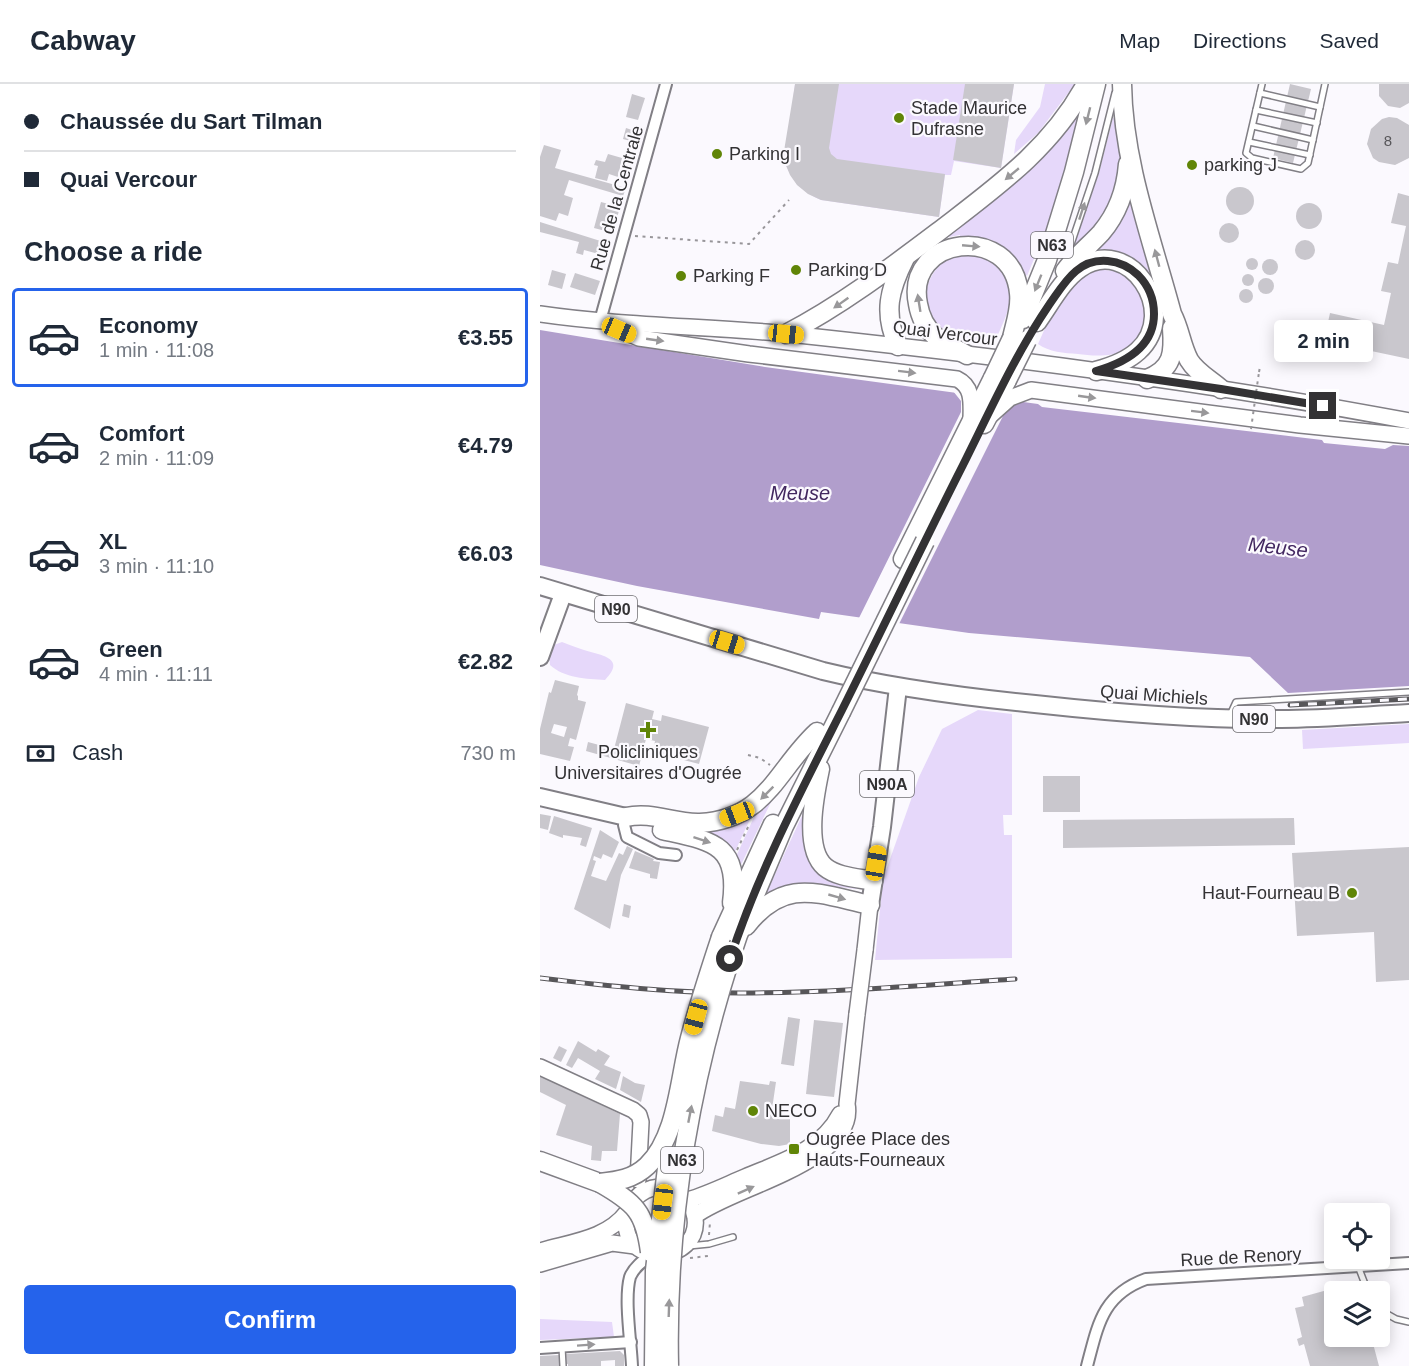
<!DOCTYPE html>
<meta charset="utf-8">
<style>
:root{--surface:#fff;--page:#f6f6f7;--text:#1f2937;--muted:#747a83;--line:#e0e1e3;--accent:#2563eb}
body{margin:0;font-family:Arial,sans-serif;background:var(--page);color:var(--text);height:100vh;display:flex;flex-direction:column;font-size:22px;white-space:nowrap}
*{box-sizing:border-box;margin:0}
p{font-size:20px;color:var(--muted)}
.icon{flex:none;width:33px;height:33px;fill:none;stroke:currentColor;stroke-width:2;stroke-linecap:round;stroke-linejoin:round}
.map{position:relative;flex:1;overflow:hidden}
.drawer{display:flex;flex-direction:column;background:var(--surface);width:540px}
.drawer>*{flex:none}
.hud{display:grid;align-content:center;height:132px;padding:0 24px;background:var(--surface)}
.tools{position:absolute;left:784px;top:1119px;display:grid;gap:12px}
.tools a{display:grid;place-items:center;width:66px;height:66px;border-radius:6px;background:var(--surface);box-shadow:0 3px 15px #0003;font-size:30px}
.end{position:absolute;width:27px;height:27px;margin:-14px;border:8px solid #333234;background:#fff;box-shadow:0 0 0 3px #fff}
.from{border-radius:50%}
.bubble{position:absolute;height:42px;border-radius:6px;background:var(--surface);box-shadow:0 3px 15px #0003;font-size:20px;font-weight:700;line-height:42px;text-align:center}
.car{position:absolute;width:18px;height:36px;margin:-18px -9px;border-radius:8px;box-shadow:0 0 4px 2px #0007;background:linear-gradient(#f5c518 24%,#345 0 40%,#f5c518 0 76%,#345 0 86%,#f5c518 0)}
.hud b{display:flex;align-items:center;gap:21px;height:57px;font-size:22px}
.hud b+b{border-top:2px solid var(--line)}
.hud i{width:15px;height:15px;background:var(--text)}
ul{padding:0;list-style:none}
li{display:flex;align-items:center;gap:18px;height:99px;margin:0 12px 9px;padding:0 12px;border:3px solid transparent;border-radius:6px}
li div{flex:1}
li b{display:block;font-size:22px}
li em{font-style:normal;font-weight:700}
li.current{border-color:var(--accent)}
li>.icon{width:54px;height:54px;stroke-width:1.5}
h2{padding:0 24px;font-size:27px;line-height:72px}
.pay{display:flex;align-items:center;gap:15px;height:66px;padding:0 24px;font-size:22px}
.pay p{margin-inline-start:auto}
.cta{display:flex;gap:12px;margin-top:auto;padding:12px 24px}
.cta a{flex:1;height:69px;border-radius:6px;background:var(--accent);color:#fff;font-size:24px;font-weight:700;line-height:69px;text-align:center}
header{display:flex;align-items:center;gap:36px;box-sizing:border-box;height:84px;padding:0 30px;background:var(--surface);border-bottom:2px solid var(--line)}
header strong{font-size:28px}
nav{display:flex;gap:33px;margin-inline-start:auto;font-size:21px}
main{display:flex;flex:1;min-height:0}
.map>svg:first-child{display:block}
</style>
<header>
<strong>Cabway</strong>
<nav><a>Map</a><a>Directions</a><a>Saved</a></nav>
</header>
<main>
<section class="drawer">
<div class="hud">
<b><i class="from"></i>Chaussée du Sart Tilman</b>
<b><i></i>Quai Vercour</b>
</div>
<h2>Choose a ride</h2>
<ul>
<li class="current"><svg class="icon" aria-label="car" viewBox="0 0 24 24"><path d="M5 17H2v-5l4-1 3-4h7l3 4 3 1v5h-3M9 17h6M6 11h13"/><circle cx="7" cy="17" r="2"/><circle cx="17" cy="17" r="2"/></svg><div><b>Economy</b><p>1 min · 11:08</p></div><em>€3.55</em></li>
<li><svg class="icon" aria-label="car" viewBox="0 0 24 24"><path d="M5 17H2v-5l4-1 3-4h7l3 4 3 1v5h-3M9 17h6M6 11h13"/><circle cx="7" cy="17" r="2"/><circle cx="17" cy="17" r="2"/></svg><div><b>Comfort</b><p>2 min · 11:09</p></div><em>€4.79</em></li>
<li><svg class="icon" aria-label="car" viewBox="0 0 24 24"><path d="M5 17H2v-5l4-1 3-4h7l3 4 3 1v5h-3M9 17h6M6 11h13"/><circle cx="7" cy="17" r="2"/><circle cx="17" cy="17" r="2"/></svg><div><b>XL</b><p>3 min · 11:10</p></div><em>€6.03</em></li>
<li><svg class="icon" aria-label="car" viewBox="0 0 24 24"><path d="M5 17H2v-5l4-1 3-4h7l3 4 3 1v5h-3M9 17h6M6 11h13"/><circle cx="7" cy="17" r="2"/><circle cx="17" cy="17" r="2"/></svg><div><b>Green</b><p>4 min · 11:11</p></div><em>€2.82</em></li>
</ul>
<div class="pay"><svg class="icon" aria-label="cash" viewBox="0 0 24 24"><path d="M3 7h18v10H3z"/><circle cx="12" cy="12" r="2"/></svg>Cash<p>730 m</p></div>
<div class="cta"><a>Confirm</a></div>
</section>
<div class="map">
<svg width="869" height="1282" viewBox="0 0 869 1282">
<rect width="100%" height="100%" fill="#fbf9fe"/>
<!-- green -->
<g fill="#e6d8fa">
<path d="M255,0H474L461,84L414,77L411,91H405L399,133L281,116C263,108 253,98 245,79Z"/>
<polygon points="505,0 535,0 498,49 474,70 476,56 500,23"/>
<path d="M538,31L542,32L535,60L508,141L487,192C460,169 463,153 420,153V151L409,153L410,150L417,146L416,143Z"/>
<polygon points="573,34 577,35 582,73 572,124 531,171 559,89"/>
<polygon points="592,106 611,187 609,188 597,180 545,172"/>
<path d="M438,169C483,197 474,217 454,259C433,256 408,253 394,237C375,216 391,180 415,171C421,169 431,170 438,169Z"/>
<path d="M556,186C566,186 578,186 587,192C611,207 611,254 584,267C571,273 551,272 538,270C524,269 509,268 498,260L514,224L536,195Z"/>
<path d="M22,558C28,560 34,563 41,565C56,571 89,572 65,596C47,595 24,594 10,581L9,571L14,561Z"/>
<polygon points="438,626 472,630 472,731 463,731 464,751 472,751 472,874 335,876 343,795 379,693 402,645"/>
<polygon points="869,640 869,659 763,665 762,646"/>
<polygon points="229,715 231,718 199,785 194,777 214,733 212,726"/>
<polygon points="266,723 268,754 317,805 272,800 225,812"/>
<polygon points="209,728 211,733 193,772 104,735"/>
<polygon points="0,1235 72,1238 74,1253 0,1256"/>
</g>
<!-- water -->
<polygon fill="#b19ecc" points="0,246 225,283 498,320 502,323 782,356 784,359 845,365 853,361 869,362 869,602 748,609 710,573 429,549 281,528 279,535 97,502 0,481"/>
<!-- pier -->
<polygon fill="#fbf9fe" points="413,307 485,316 472,322 463,332 358,542 318,536 421,328 421,317"/>
<!-- building -->
<g fill="#c9c7cd" fill-rule="evenodd">
<polygon points="255,0 299,0 289,64 291,70 297,75 405,90 399,133 281,116 268,110 257,101 250,91 245,79 244,67"/>
<polygon points="425,0 474,0 461,84 413,76"/>
<polygon points="750,0 771,5 753,79 733,74"/>
<polygon points="839,0 869,0 869,19 860,24 848,22 839,12"/>
<polygon points="92,10 105,14 98,36 86,33"/>
<polygon points="849,33 857,34 869,41 869,74 855,81 839,78 833,74 827,60 831,45 842,35"/>
<polygon points="86,44 101,49 98,59 83,55"/>
<polygon points="4,61 21,66 15,84 86,104 83,112 29,96 24,111 33,114 28,132 19,129 16,137 0,132 0,73"/>
<polygon points="68,70 82,74 78,93 69,90 67,97 55,94 58,82 54,81 56,76 65,78"/>
<circle cx="700" cy="117" r="14"/>
<polygon points="858,109 869,112 869,275 784,257 790,229 844,241 851,209 841,207 848,178 858,180 866,142 851,139"/>
<polygon points="61,118 80,123 73,149 54,144"/>
<circle cx="769" cy="132" r="13"/>
<polygon points="0,138 70,160 66,172 44,166 43,171 36,169 39,158 0,148"/>
<circle cx="689" cy="149" r="10"/>
<circle cx="765" cy="166" r="10"/>
<circle cx="712" cy="180" r="6"/>
<circle cx="730" cy="183" r="8"/>
<polygon points="12,186 26,190 22,205 8,201"/>
<polygon points="35,189 60,197 55,211 30,203"/>
<circle cx="708" cy="196" r="6"/>
<circle cx="726" cy="202" r="8"/>
<circle cx="706" cy="212" r="7"/>
<path d="M15,596L39,602L37,611L38,612V616L46,618L36,656L30,654L28,662L34,663L30,677L0,670V645L9,608L11,609ZM14,640L27,643L24,653L11,649Z"/>
<polygon points="86,619 114,627 112,635 121,637 122,631 169,643 159,680 113,668 115,657 106,655 99,682 46,667 48,658 74,665"/>
<rect x="503" y="692" width="37" height="36"/>
<polygon points="0,730 11,732 8,746 0,744"/>
<polygon points="14,732 52,744 46,763 40,761 42,754 23,751 23,754 9,749"/>
<polygon points="754,734 755,761 523,764 523,736"/>
<polygon points="60,746 79,758 72,774 63,770 61,775 54,772 53,776 56,777 51,792 66,797 79,769 83,771 87,762 93,765 81,791 70,845 34,825"/>
<polygon points="869,763 869,896 836,898 834,848 757,852 752,769"/>
<polygon points="95,767 114,775 113,777 120,778 117,795 110,794 110,790 89,784"/>
<polygon points="84,820 91,822 89,834 82,832"/>
<polygon points="248,933 260,935 254,982 241,980"/>
<polygon points="274,936 303,939 294,1013 266,1010"/>
<polygon points="38,957 56,968 58,965 70,972 64,981 81,988 76,1005 55,995 60,987 38,974 32,984 26,981"/>
<polygon points="19,962 27,966 21,978 13,974"/>
<polygon points="0,992 80,1030 77,1067 62,1067 61,1077 51,1076 52,1062 16,1051 26,1021 0,1008"/>
<polygon points="83,992 95,999 105,1001 101,1018 80,1006"/>
<polygon points="200,997 229,1001 230,997 236,998 231,1032 250,1034 250,1060 239,1062 221,1060 172,1047 175,1031 183,1033 185,1023 195,1025"/>
<polygon points="809,1200 811,1208 795,1208 795,1252 831,1252 839,1282 770,1282 764,1260 759,1262 757,1255 762,1253 755,1224 764,1222 762,1213"/>
<polygon points="80,1267 84,1271 84,1282 75,1282 75,1276 61,1277 61,1282 28,1282 28,1280 26,1280 26,1270"/>
<polygon points="19,1271 20,1282 0,1282 0,1272"/>
</g>
<g fill="none" stroke-linecap="round" stroke-linejoin="round">
<defs>
<g id="lane">
<polyline points="722,0 706,69 712,74 761,85 768,79 785,0"/>
<polyline points="720,9 780,23"/>
<polyline points="716,26 777,39"/>
<polyline points="713,42 773,56"/>
<polyline points="709,58 770,71"/>
<polyline points="526,175 555,89 575,9"/>
<polyline points="690,631 696,618 869,608"/>
<polyline points="149,1162 169,1160 193,1153"/>
<polyline points="818,1182 828,1208"/>
<polyline points="840,1226 856,1235 869,1238"/>
<polyline points="22,1263 23,1282"/>
</g>
<g id="street">
<polyline points="60,237 126,0"/>
<polyline points="86,733 84,741 87,753 119,769 136,771"/>
<polyline points="0,1264 91,1258"/>
<path d="M92,1282C91,1258 84,1215 90,1193C94,1183 104,1176 112,1170"/>
<path d="M547,1282C558,1241 562,1211 606,1195L869,1179"/>
</g>
<g id="secondary">
<path d="M0,230C82,242 166,242 249,250C456,272 664,298 869,337"/>
<path d="M71,242L99,254L209,270L417,295C434,303 431,321 431,337"/>
<polyline points="451,331 470,314 491,306 760,341 869,352"/>
<polyline points="325,866 330,821"/>
<polyline points="0,983 93,1026 99,1031 101,1038 98,1096"/>
<path d="M119,1103C168,1109 167,1170 119,1170C73,1170 77,1107 119,1103Z"/>
<path d="M148,1116C168,1110 186,1101 205,1093C240,1078 281,1067 300,1030"/>
<path d="M155,1132C190,1104 318,1078 307,1020L317,930"/>
<path d="M0,1167C30,1158 67,1155 87,1128"/>
<polyline points="0,1180 72,1159 95,1162"/>
</g>
<g id="primary">
<path d="M0,502L283,587C353,604 424,613 495,620C577,629 659,636 741,635C784,635 827,631 869,629"/>
<polyline points="0,573 23,510"/>
<polyline points="0,713 86,733"/>
<polyline points="330,821 342,743 358,603"/>
</g>
<g id="highway">
<path d="M582,0C583,79 612,155 632,230C640,245 641,261 649,276C656,288 671,296 681,305"/>
<path d="M525,187C535,173 549,162 561,149C578,129 586,106 588,80"/>
<polyline points="483,235 507,176 534,88 556,0"/>
<path d="M497,238C510,220 522,196 540,184C589,150 641,228 598,267C586,278 571,283 556,287"/>
<path d="M246,250C300,222 349,185 398,148C455,104 511,65 546,0"/>
<path d="M358,262C343,229 349,206 365,174"/>
<path d="M427,271C417,265 403,260 395,252C386,244 380,232 378,220C364,152 472,138 479,209C481,224 475,240 472,254"/>
<path d="M607,295C633,285 634,269 632,244"/>
<polyline points="444,340 467,296"/>
<polyline points="363,475 453,294"/>
<path d="M280,685C275,709 263,764 285,783C297,793 318,794 333,797"/>
<path d="M86,733C113,727 133,740 160,739C227,735 236,686 277,648"/>
<path d="M122,746C171,757 200,759 192,819"/>
<path d="M206,842C245,792 278,810 330,821"/>
<polyline points="181,853 233,740"/>
<polyline points="190,875 198,851 244,742 301,628"/>
<polyline points="0,1077 60,1099"/>
<polyline points="127,1084 130,1047"/>
</g>
</defs>
<!-- lane casing -->
<use href="#lane" stroke="#817f85" stroke-width="8"/>
<!-- street casing -->
<use href="#street" stroke="#817f85" stroke-width="14"/>
<!-- secondary casing -->
<use href="#secondary" stroke="#817f85" stroke-width="18"/>
<!-- primary casing -->
<use href="#primary" stroke="#817f85" stroke-width="20"/>
<!-- highway casing -->
<use href="#highway" stroke="#817f85" stroke-width="21"/>
<!-- path -->
<g stroke="#98969a" stroke-width="2" stroke-dasharray="3 4.5" stroke-linecap="butt">
<polyline points="95,152 209,160 249,116"/>
<polyline points="719,288 720,283"/>
<polyline points="208,671 220,674 230,681"/>
<polyline points="197,766 210,739"/>
<polyline points="169,1151 170,1138"/>
<polyline points="150,1174 168,1172 168,1168"/>
</g>
<!-- lane -->
<use href="#lane" stroke="#fff" stroke-width="5"/>
<!-- street -->
<use href="#street" stroke="#fff" stroke-width="10"/>
<!-- secondary -->
<use href="#secondary" stroke="#fff" stroke-width="15"/>
<!-- primary -->
<use href="#primary" stroke="#fff" stroke-width="16"/>
<!-- highway -->
<use href="#highway" stroke="#fff" stroke-width="18"/>
<defs>
<g id="rail">
<polyline points="750,621 869,615"/>
<path d="M0,894C67,902 133,909 201,909C292,909 384,901 475,895"/>
</g>
</defs>
<!-- rail casing -->
<use href="#rail" stroke="#575659" stroke-width="5"/>
<!-- rail -->
<use href="#rail" stroke="#fbf9fe" stroke-width="3" stroke-dasharray="9" stroke-linecap="butt"/>
<defs>
<polyline id="secondary-bridge" points="317,930 325,866"/>
<g id="highway-bridge">
<polyline points="453,294 472,254"/>
<polyline points="467,296 487,256"/>
<polyline points="301,628 385,457"/>
<path d="M60,1099C78,1097 93,1095 107,1082C138,1052 139,995 150,954C159,920 170,886 181,853"/>
<path d="M60,1099C95,1119 105,1128 110,1168"/>
<polyline points="114,1282 115,1186 127,1084"/>
<path d="M129,1282C126,1144 148,1007 190,875"/>
</g>
</defs>
<!-- secondary-bridge casing -->
<use href="#secondary-bridge" stroke="#817f85" stroke-width="18" stroke-linecap="butt"/>
<!-- highway-bridge casing -->
<use href="#highway-bridge" stroke="#817f85" stroke-width="21" stroke-linecap="butt"/>
<!-- path-bridge -->
<polyline stroke="#98969a" stroke-width="2" stroke-dasharray="3 4.5" stroke-linecap="butt" points="711,345 719,288"/>
<!-- secondary-bridge -->
<use href="#secondary-bridge" stroke="#fff" stroke-width="15"/>
<!-- highway-bridge -->
<use href="#highway-bridge" stroke="#fff" stroke-width="18"/>
</g>
<!-- one-way arrows -->
<defs><path id="oneway-solid" d="M-6-.8H1V-3.2L6.5 0L1 3.2V.8H-6Z" transform="scale(1.5)"/></defs>
<g fill="#99989a">
<use href="#oneway-solid" transform="translate(548 32) rotate(104)"/>
<use href="#oneway-solid" transform="translate(472 90) rotate(140)"/>
<use href="#oneway-solid" transform="translate(542 127) rotate(-72)"/>
<use href="#oneway-solid" transform="translate(431 162) rotate(5)"/>
<use href="#oneway-solid" transform="translate(617 174) rotate(-105)"/>
<use href="#oneway-solid" transform="translate(498 199) rotate(112)"/>
<use href="#oneway-solid" transform="translate(301 219) rotate(145)"/>
<use href="#oneway-solid" transform="translate(379 219) rotate(-99)"/>
<use href="#oneway-solid" transform="translate(115 256) rotate(8)"/>
<use href="#oneway-solid" transform="translate(367 288) rotate(7)"/>
<use href="#oneway-solid" transform="translate(547 313) rotate(8)"/>
<use href="#oneway-solid" transform="translate(660 328) rotate(7)"/>
<use href="#oneway-solid" transform="translate(227 709) rotate(135)"/>
<use href="#oneway-solid" transform="translate(162 756) rotate(18)"/>
<use href="#oneway-solid" transform="translate(297 813) rotate(16)"/>
<use href="#oneway-solid" transform="translate(150 1030) rotate(-79)"/>
<use href="#oneway-solid" transform="translate(206 1106) rotate(-24)"/>
<use href="#oneway-solid" transform="translate(129 1224) rotate(-88)"/>
<use href="#oneway-solid" transform="translate(46 1261) rotate(-4)"/>
</g>
<g fill="none" stroke-linecap="round" stroke-linejoin="round">
<!-- route -->
<path stroke="#333234" stroke-width="8" d="M190,875C218,789 261,707 302,626C343,544 382,462 423,381C450,327 475,271 509,221C517,210 525,196 536,187C555,171 581,175 598,191C609,202 614,214 614,230C614,264 584,279 556,287L681,305L783,322"/>
</g>
<!-- markers -->
<g fill="#608507" stroke="#fbf9fe" stroke-width="2">
<circle cx="359" cy="34" r="6"/>
<circle cx="177" cy="70" r="6"/>
<circle cx="652" cy="81" r="6"/>
<circle cx="256" cy="186" r="6"/>
<circle cx="141" cy="192" r="6"/>
<path d="M105 637h6v6h6v6h-6v6h-6v-6h-6v-6h6z"/>
<circle cx="812" cy="809" r="6"/>
<circle cx="213" cy="1027" r="6"/>
<rect x="248" y="1059" width="12" height="12" rx="3"/>
</g>
<g text-anchor="middle" dominant-baseline="central" stroke-width="4.5" stroke-linejoin="round" paint-order="stroke">
<!-- number labels -->
<g font-size="15" fill="#58575a">
<text x="848" y="56">8</text>
</g>
<!-- shield labels -->
<g fill="#fbf9fe" stroke="#6f6e71" stroke-width="1.5">
<rect x="491" y="148" width="42" height="26" rx="4.5"/>
<rect x="55" y="512" width="42" height="26" rx="4.5"/>
<rect x="693" y="622" width="42" height="26" rx="4.5"/>
<rect x="320" y="687" width="54" height="26" rx="4.5"/>
<rect x="121" y="1063" width="42" height="26" rx="4.5"/>
</g>
<g font-size="16" font-weight="bold" fill="#333234">
<text x="512" y="161">N63</text>
<text x="76" y="525">N90</text>
<text x="714" y="635">N90</text>
<text x="347" y="700">N90A</text>
<text x="142" y="1076">N63</text>
</g>
<!-- poi labels -->
<g font-size="18" fill="#333234" stroke="#fbf9fe" text-anchor="start">
<text x="371" y="24">Stade Maurice<tspan x="371" dy="21">Dufrasne</tspan></text>
<text x="189" y="70">Parking I</text>
<text x="664" y="81">parking J</text>
<text x="268" y="186">Parking D</text>
<text x="153" y="192">Parking F</text>
<text x="108" y="668" text-anchor="middle">Policliniques<tspan x="108" dy="21">Universitaires d'Ougrée</tspan></text>
<text x="800" y="809" text-anchor="end">Haut-Fourneau B</text>
<text x="225" y="1027">NECO</text>
<text x="266" y="1055">Ougrée Place des<tspan x="266" dy="21">Hauts-Fourneaux</tspan></text>
</g>
<!-- street labels -->
<g font-size="18" fill="#333234" stroke="#fbf9fe">
<text transform="translate(77 114) rotate(-74)">Rue de la Centrale</text>
<text transform="translate(405 249) rotate(7)">Quai Vercour</text>
<text transform="translate(614 611) rotate(4)">Quai Michiels</text>
<text transform="translate(701 1173) rotate(-3)">Rue de Renory</text>
</g>
<!-- water labels -->
<g font-size="20" font-style="italic" fill="#422760" stroke="#fbf9fe">
<text x="260" y="409">Meuse</text>
<text transform="translate(738 463) rotate(6)">Meuse</text>
</g>
</g>
</svg>
<div class="tools">
<a><svg class="icon" aria-label="locate" viewBox="0 0 24 24"><circle cx="12" cy="12" r="6"/><path d="M12 2v4M12 18v4M2 12h4M18 12h4"/></svg></a>
<a><svg class="icon" aria-label="layers" viewBox="0 0 24 24"><path d="M12 4l9 5-9 5-9-5zM3 14l9 5 9-5"/></svg></a>
</div>
<i class="end from" style="left:190px;top:875px"></i>
<i class="end" style="left:783px;top:322px"></i>
<div class="bubble" style="left:734px;top:236px;width:99px">2 min</div>
<i class="car" style="left:79px;top:246px;rotate:113deg"></i>
<i class="car" style="left:246px;top:250px;rotate:96deg"></i>
<i class="car" style="left:187px;top:558px;rotate:107deg"></i>
<i class="car" style="left:197px;top:730px;rotate:249deg"></i>
<i class="car" style="left:336px;top:779px;rotate:9deg"></i>
<i class="car" style="left:156px;top:933px;rotate:195deg"></i>
<i class="car" style="left:123px;top:1118px;rotate:187deg"></i>
</div>
</main>
